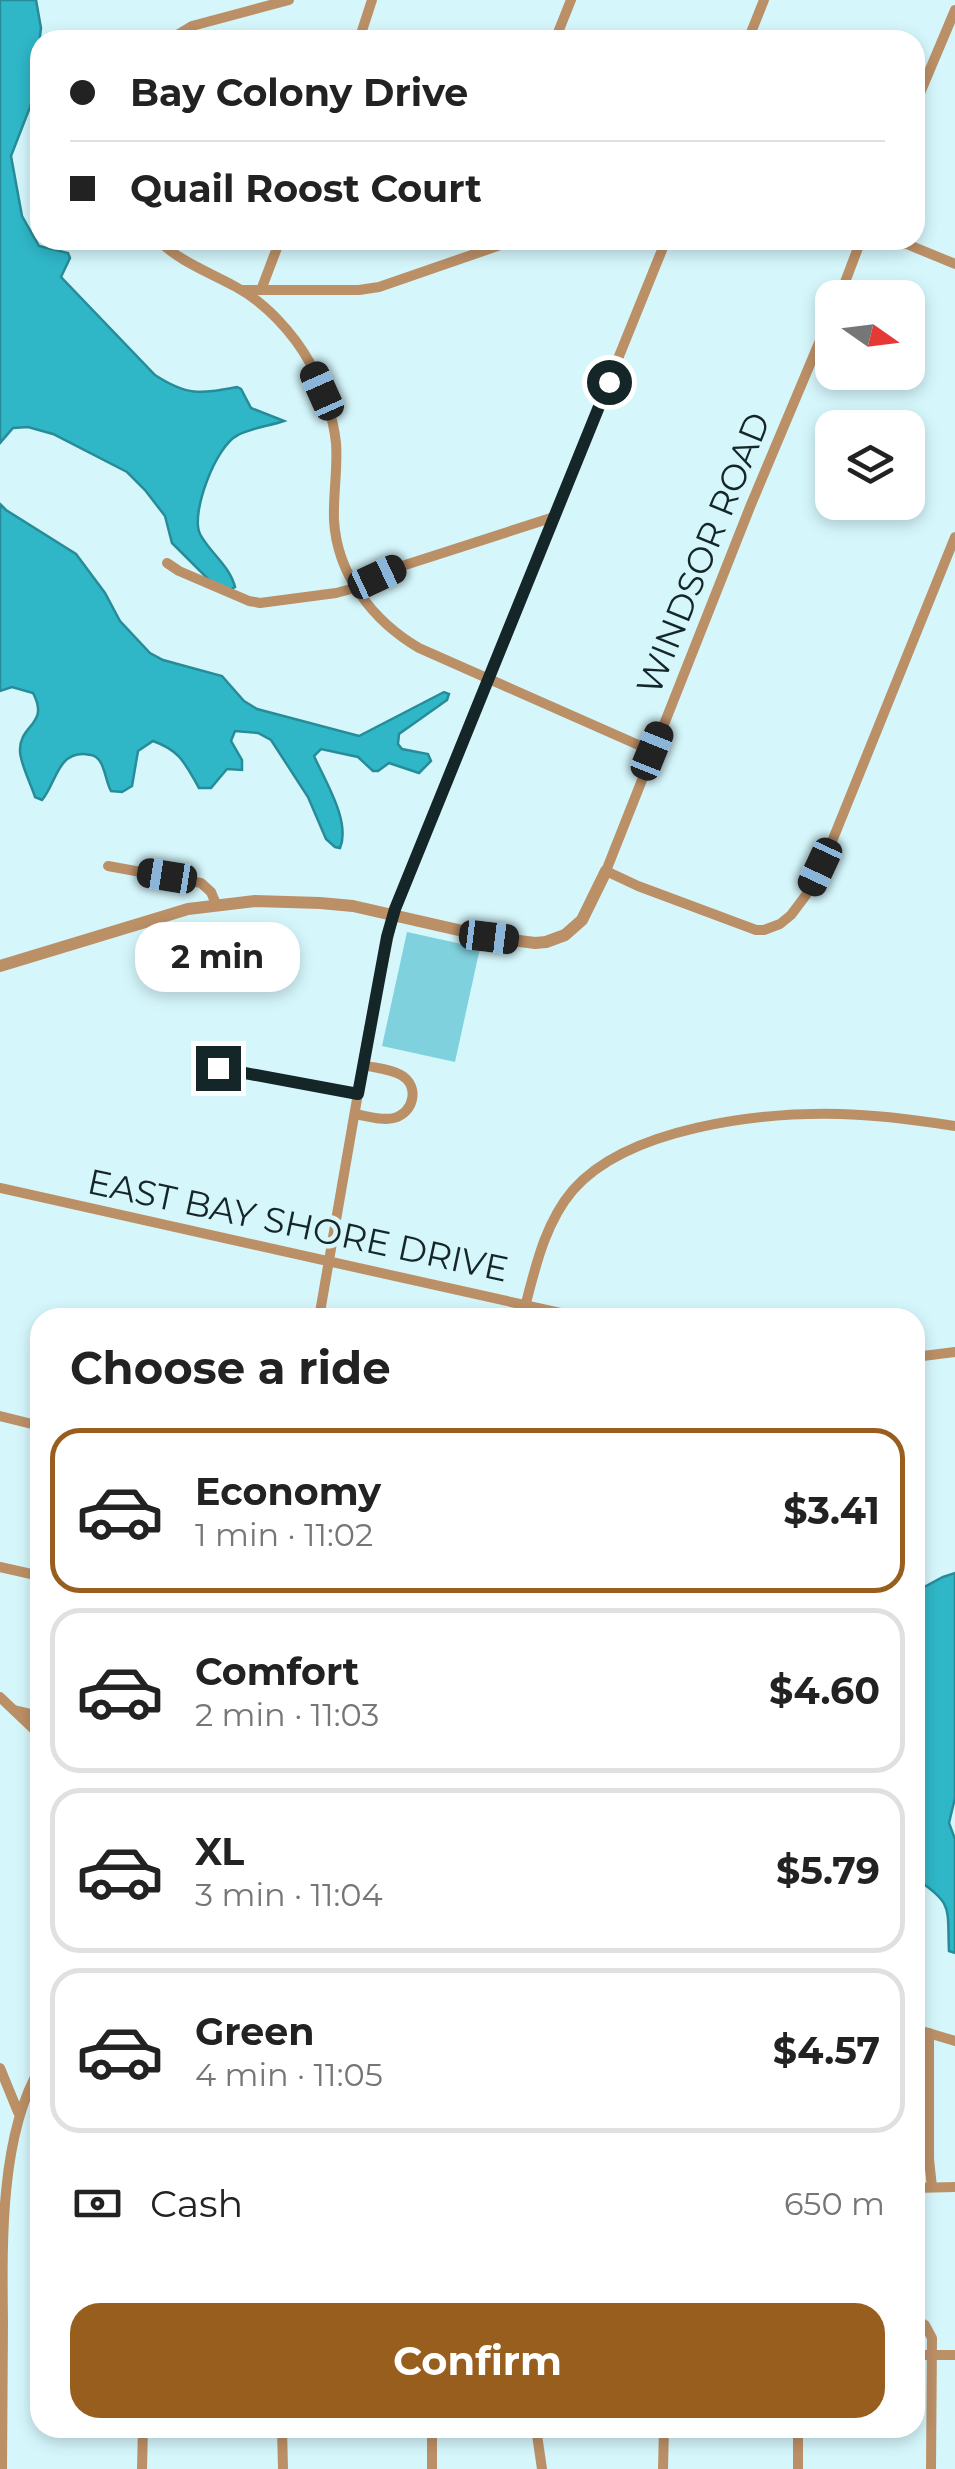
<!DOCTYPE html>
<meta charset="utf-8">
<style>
:root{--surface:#fff;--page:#f6f6f6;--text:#222;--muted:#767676;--line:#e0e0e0;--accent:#985e1d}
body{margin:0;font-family:Montserrat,sans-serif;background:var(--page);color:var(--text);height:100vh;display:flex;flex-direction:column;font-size:38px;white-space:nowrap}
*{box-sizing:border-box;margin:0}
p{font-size:32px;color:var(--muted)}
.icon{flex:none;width:55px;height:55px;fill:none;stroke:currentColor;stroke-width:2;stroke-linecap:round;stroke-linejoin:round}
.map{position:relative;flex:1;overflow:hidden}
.side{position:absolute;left:30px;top:1308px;width:895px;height:1130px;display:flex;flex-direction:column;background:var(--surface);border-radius:30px;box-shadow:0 5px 15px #0003}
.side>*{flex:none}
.guide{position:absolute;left:30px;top:30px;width:895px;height:220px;border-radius:30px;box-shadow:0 5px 15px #0003;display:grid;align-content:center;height:220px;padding:0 40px;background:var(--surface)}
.needle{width:65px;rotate:104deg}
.tools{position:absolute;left:815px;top:280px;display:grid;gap:20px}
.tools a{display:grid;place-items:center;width:110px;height:110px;border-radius:20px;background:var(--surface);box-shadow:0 5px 15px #0003;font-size:50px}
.end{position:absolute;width:45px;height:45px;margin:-22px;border:12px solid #152628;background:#fff;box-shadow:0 0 0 5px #fff}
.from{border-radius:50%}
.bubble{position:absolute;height:70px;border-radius:30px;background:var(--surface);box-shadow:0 5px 15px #0003;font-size:32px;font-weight:700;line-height:70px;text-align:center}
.car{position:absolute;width:30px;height:60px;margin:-30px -15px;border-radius:12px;box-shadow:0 0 8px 2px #0007;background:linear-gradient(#222 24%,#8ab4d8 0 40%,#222 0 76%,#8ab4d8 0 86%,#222 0)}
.guide b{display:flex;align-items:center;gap:35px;height:95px;font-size:38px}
.guide b+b{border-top:2px solid var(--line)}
.guide i{width:25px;height:25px;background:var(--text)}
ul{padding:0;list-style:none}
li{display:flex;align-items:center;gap:30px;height:165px;margin:0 20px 15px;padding:0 20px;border:5px solid var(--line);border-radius:30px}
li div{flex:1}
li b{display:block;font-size:38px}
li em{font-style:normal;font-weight:700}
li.selected{border-color:var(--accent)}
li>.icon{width:90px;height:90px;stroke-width:1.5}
h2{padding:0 40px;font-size:45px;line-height:120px}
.pay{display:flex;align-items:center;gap:25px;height:110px;padding:0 40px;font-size:38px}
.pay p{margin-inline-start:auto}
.button{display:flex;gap:20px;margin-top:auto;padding:20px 40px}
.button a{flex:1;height:115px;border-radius:30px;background:var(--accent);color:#fff;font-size:40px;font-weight:700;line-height:115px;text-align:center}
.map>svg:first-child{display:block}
</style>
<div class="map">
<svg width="955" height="2469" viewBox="0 0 955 2469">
<rect width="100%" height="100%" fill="#d5f7fc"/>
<!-- green -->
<polygon fill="#7fd1dd" points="407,932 480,948 455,1062 382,1046"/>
<!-- water -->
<g fill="#2fb7c8" stroke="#278c98" stroke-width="2.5">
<path d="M0,0H36L41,28L32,102L11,156L22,216L39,246L68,253L70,258L61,277L155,375C187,396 200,394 237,387L241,389L251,408L284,421C269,426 251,428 238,435C216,445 190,514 200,534C210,553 230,566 235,587L229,590L212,583L172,543L165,516L145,490L127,472L53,434L28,427L13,428L0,443Z"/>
<path d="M0,504L6,510L76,554L105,593L120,621L150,653L163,660L222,676L244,701L257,709L359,736L444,692L449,694L447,700L399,734L398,744L402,749L428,754L431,761L419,773L389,763L378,771H373L358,757L321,749L314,756C325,781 351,822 340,848L335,847L326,839L308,797L271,740L258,733L235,731L231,741L242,760V770L227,769L211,788H199C185,764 181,751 153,741L138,751L132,786L122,792L111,791C106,782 105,767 99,760C94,754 90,755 84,754C57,753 56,784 42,800L35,797C31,784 20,763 20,751C19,724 50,725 33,693L12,687L0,691Z"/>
<path d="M955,1573V1798L949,1823L955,1839V1953L949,1951C947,1907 954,1904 915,1878V1592L943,1577Z"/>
</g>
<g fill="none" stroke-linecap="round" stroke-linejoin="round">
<!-- minor -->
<g stroke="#bc9067" stroke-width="10">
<polyline points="169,40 192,26 289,0"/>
<polyline points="359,40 372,0"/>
<polyline points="555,40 571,0"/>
<polyline points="748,40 764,0"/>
<polyline points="915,105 955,10"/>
<path d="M158,240C180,262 209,272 236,287C266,303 294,334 310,363C323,388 333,415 336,443C338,468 333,494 334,520C337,575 373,621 419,648L652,751"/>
<polyline points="897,240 955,264"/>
<polyline points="243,290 359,290 379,287 515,240"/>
<polyline points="261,290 280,240"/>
<polyline points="839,298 861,240"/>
<polyline points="832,312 750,507 606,871 638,886 756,930 764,930 780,924 791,915 806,895 833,839 955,537"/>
<polyline points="167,563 179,571 249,601 260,603 336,593 355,588 399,567 554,517"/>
<polyline points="108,866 201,883 211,892 216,904"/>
<polyline points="218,1068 358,1094"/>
<path d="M355,1114C367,1116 382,1121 394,1118C414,1113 420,1086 401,1075C391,1069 375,1068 363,1065"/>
<polyline points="0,1188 583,1318"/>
<polyline points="319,1318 369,1030 393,915 666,240"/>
<path d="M522,1318C534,1274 543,1225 573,1190C628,1127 761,1112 840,1114C879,1115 917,1120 955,1126"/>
<polyline points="915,1357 955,1352"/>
<polyline points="0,1416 40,1426"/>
<polyline points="0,1567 40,1576"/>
<polyline points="0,1697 40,1735"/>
<polyline points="14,1710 40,1716"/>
<polyline points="915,2029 955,2041"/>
<polyline points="929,2033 929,2159 932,2187"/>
<polyline points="0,2068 18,2112"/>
<polyline points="915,2188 955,2187"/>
<polyline points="915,2319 925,2325 932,2338 931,2469"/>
<polyline points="915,2355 955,2355"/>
<polyline points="282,2428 283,2469"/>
<polyline points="536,2428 542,2469"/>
<polyline points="798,2428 798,2469"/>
<path d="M2,2469C2,2420 3,2371 3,2322C2,2243 0,2135 40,2068"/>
<polyline points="142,2469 143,2428"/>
<polyline points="432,2469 432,2428"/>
<polyline points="663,2469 664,2428"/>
</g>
<!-- tertiary -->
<polyline stroke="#bc9067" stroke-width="12" points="0,966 188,909 255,901 320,903 353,906 489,937 535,943 546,942 565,935 582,920 606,871"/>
</g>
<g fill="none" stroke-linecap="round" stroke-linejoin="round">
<!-- route -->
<polyline stroke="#152628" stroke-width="12" points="218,1068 358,1094 387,937 395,909 609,382"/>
</g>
<g text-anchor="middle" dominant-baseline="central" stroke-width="9" stroke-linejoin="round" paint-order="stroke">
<!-- street labels -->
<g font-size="35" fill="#152628" stroke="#d5f7fc">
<text transform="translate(703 553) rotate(-68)">WINDSOR ROAD</text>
<text transform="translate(298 1225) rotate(12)">EAST BAY SHORE DRIVE</text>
</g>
</g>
</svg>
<div class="tools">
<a><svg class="needle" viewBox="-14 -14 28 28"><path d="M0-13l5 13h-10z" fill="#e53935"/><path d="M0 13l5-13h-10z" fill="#767676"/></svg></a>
<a><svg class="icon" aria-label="layers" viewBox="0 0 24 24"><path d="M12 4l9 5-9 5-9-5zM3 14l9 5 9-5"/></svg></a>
</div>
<i class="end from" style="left:609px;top:382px"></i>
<i class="end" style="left:218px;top:1068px"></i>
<div class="bubble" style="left:135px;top:922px;width:165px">2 min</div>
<i class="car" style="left:322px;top:391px;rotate:336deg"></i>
<i class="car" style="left:377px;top:577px;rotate:65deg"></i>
<i class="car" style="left:652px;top:751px;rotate:22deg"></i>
<i class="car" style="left:820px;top:867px;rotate:205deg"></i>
<i class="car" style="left:167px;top:876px;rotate:279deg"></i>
<i class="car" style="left:489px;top:937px;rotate:97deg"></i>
<div class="guide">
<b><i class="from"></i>Bay Colony Drive</b>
<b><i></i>Quail Roost Court</b>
</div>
<section class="side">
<h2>Choose a ride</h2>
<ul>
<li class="selected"><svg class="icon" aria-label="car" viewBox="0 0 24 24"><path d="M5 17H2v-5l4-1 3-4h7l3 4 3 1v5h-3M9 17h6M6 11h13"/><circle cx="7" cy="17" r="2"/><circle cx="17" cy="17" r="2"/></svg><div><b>Economy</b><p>1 min · 11:02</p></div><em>$3.41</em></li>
<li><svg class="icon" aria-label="car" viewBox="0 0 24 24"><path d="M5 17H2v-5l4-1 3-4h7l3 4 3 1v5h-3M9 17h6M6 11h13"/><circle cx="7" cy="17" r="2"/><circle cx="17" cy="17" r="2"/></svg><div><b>Comfort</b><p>2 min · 11:03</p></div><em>$4.60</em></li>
<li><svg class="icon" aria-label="car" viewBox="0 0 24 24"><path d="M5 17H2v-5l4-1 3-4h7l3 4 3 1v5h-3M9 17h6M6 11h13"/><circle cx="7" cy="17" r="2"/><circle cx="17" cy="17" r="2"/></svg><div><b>XL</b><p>3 min · 11:04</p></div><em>$5.79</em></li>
<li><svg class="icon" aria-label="car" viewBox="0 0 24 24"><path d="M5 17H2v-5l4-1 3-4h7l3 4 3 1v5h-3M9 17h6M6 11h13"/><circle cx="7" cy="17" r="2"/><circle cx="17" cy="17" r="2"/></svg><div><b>Green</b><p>4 min · 11:05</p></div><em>$4.57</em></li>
</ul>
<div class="pay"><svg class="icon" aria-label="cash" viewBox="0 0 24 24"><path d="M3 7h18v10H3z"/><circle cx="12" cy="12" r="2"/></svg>Cash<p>650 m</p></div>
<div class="button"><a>Confirm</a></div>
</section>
</div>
